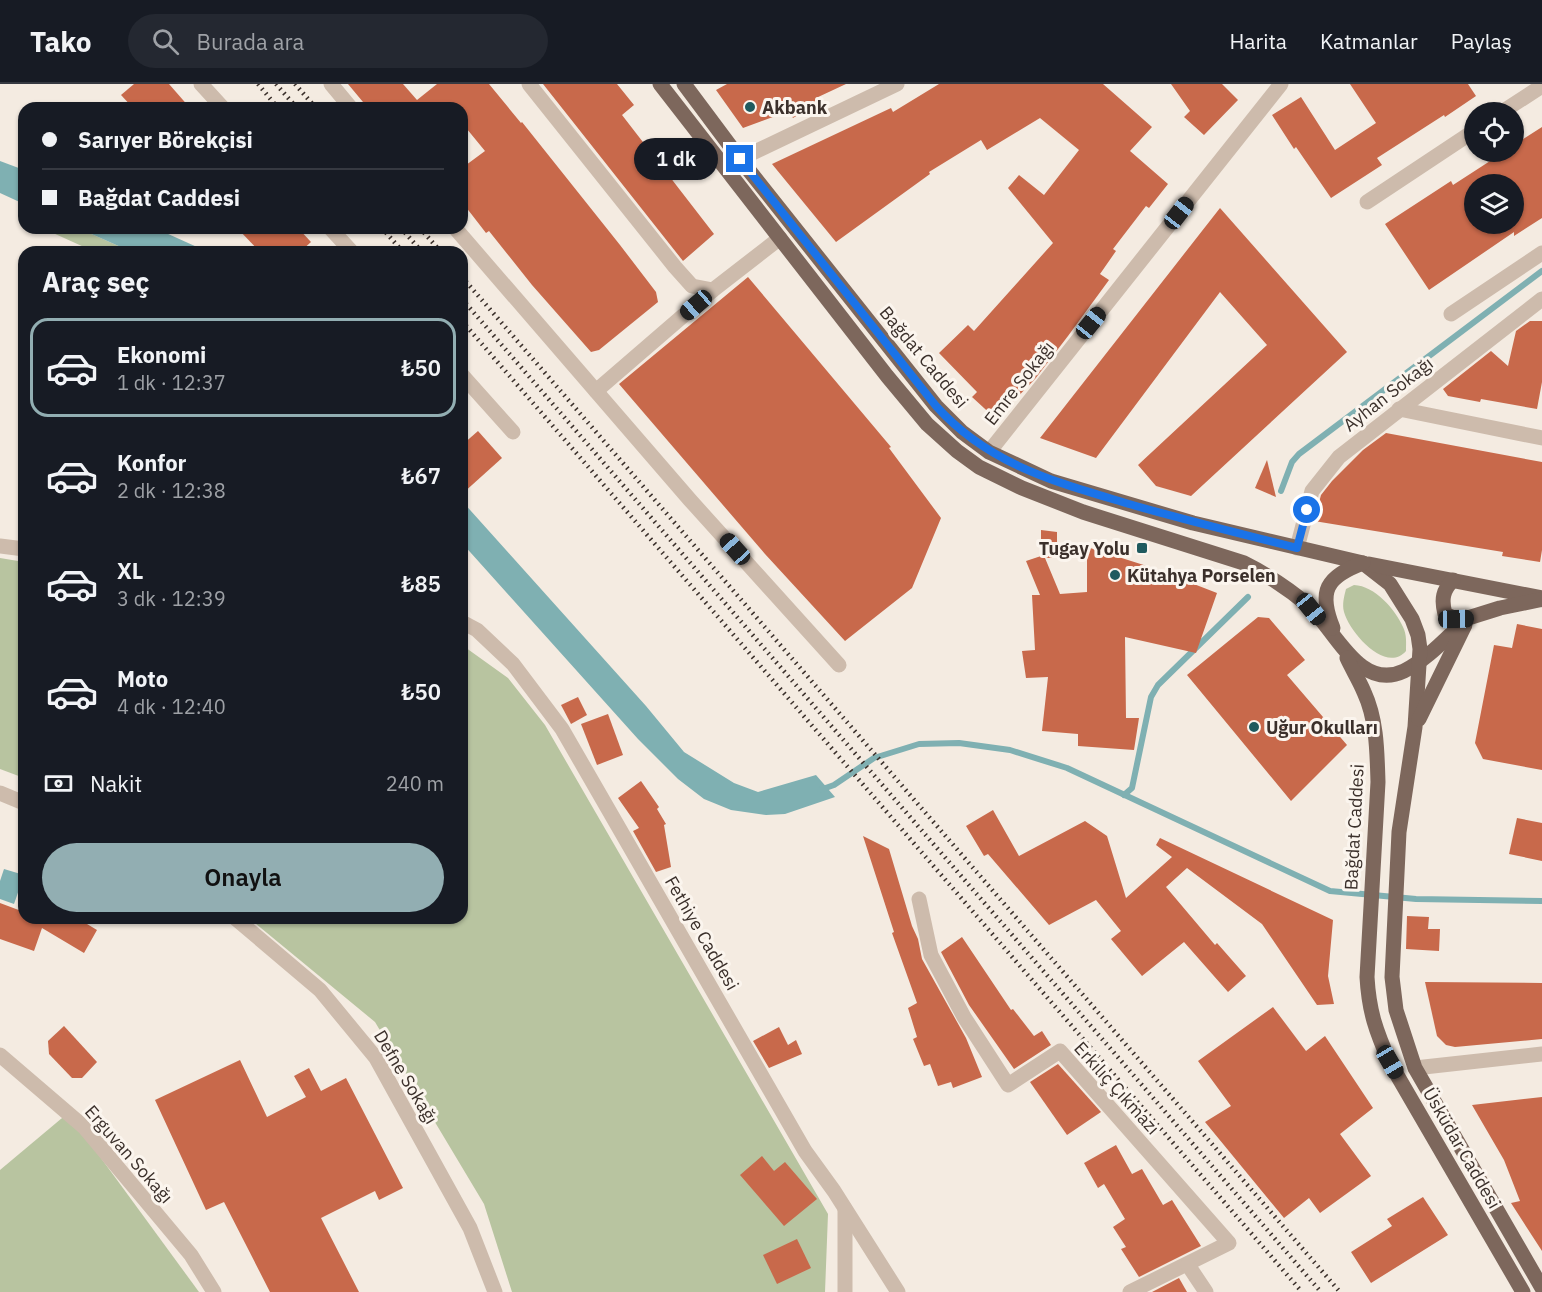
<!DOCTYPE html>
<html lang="tr">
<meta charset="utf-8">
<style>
:root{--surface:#171b24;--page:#242831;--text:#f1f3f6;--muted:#9ea1a6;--line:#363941;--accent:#92aeb2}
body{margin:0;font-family:"IBM Plex Sans",sans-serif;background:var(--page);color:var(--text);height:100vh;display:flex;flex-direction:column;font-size:22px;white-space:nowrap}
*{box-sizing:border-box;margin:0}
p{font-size:20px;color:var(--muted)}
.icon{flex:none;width:33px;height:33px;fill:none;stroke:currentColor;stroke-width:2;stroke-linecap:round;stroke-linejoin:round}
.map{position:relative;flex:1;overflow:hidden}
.side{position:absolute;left:18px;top:162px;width:450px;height:678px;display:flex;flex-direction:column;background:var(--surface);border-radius:18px;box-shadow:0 2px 4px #0004}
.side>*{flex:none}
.banner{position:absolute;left:18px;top:18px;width:450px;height:132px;border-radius:18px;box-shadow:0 2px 4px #0004;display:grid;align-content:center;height:132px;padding:0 24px;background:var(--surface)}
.tools{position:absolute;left:1464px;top:18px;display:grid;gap:12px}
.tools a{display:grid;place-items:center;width:60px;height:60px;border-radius:50%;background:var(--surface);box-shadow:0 2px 4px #0004;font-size:30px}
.end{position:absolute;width:27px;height:27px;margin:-14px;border:8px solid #1a73e8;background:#fff;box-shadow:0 0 0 3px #fff}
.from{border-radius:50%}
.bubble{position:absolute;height:42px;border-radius:21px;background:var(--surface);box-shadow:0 2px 4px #0004;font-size:20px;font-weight:600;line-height:42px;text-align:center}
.car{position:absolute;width:18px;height:36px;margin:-18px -9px;border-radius:8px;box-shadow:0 0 4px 2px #0007;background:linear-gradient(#222 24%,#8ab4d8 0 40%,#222 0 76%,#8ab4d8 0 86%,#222 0)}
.banner b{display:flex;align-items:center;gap:21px;height:57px;font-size:22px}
.banner b+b{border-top:2px solid var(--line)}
.banner i{width:15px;height:15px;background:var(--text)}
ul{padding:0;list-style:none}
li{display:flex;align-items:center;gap:18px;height:99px;margin:0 12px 9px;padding:0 12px;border:3px solid transparent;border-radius:18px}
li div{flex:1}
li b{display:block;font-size:22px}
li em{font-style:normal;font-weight:600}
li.selected{border-color:var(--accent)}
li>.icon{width:54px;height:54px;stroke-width:1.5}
h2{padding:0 24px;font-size:27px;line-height:72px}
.pay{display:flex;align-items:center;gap:15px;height:66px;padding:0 24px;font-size:22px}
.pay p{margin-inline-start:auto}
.cta{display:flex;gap:12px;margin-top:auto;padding:12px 24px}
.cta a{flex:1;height:69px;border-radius:36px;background:var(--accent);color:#111;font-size:24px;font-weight:600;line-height:69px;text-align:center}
header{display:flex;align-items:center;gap:36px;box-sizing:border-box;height:84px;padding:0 30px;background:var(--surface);border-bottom:2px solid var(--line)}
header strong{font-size:28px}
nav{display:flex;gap:33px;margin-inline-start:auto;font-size:21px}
.search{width:420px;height:54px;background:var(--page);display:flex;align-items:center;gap:15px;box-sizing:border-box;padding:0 21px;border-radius:33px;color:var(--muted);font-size:22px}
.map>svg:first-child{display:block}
</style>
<header>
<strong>Tako</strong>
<div class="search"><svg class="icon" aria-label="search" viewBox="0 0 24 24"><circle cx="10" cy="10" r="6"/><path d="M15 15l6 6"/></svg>Burada ara</div>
<nav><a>Harita</a><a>Katmanlar</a><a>Paylaş</a></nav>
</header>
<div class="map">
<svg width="1542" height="1208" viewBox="0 0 1542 1208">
<rect width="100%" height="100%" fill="#f4ebe1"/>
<!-- green -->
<g fill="#b8c4a0">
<polygon points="42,144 78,144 132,168 95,168"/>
<polygon points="0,474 24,478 24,694 0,685"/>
<path d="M1354,501C1375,502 1395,525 1403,543C1407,551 1406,559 1406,567C1386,590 1350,549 1344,528C1342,520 1344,513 1346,505Z"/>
<polygon points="462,561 508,594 545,641 828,1130 825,1208 512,1208 484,1120 375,938 249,834 462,834"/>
<polygon points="68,1029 199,1208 0,1208 0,1086"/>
</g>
<!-- water -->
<g fill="#7fb0b2">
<polygon points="0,77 24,86 24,120 0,109"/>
<polygon points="78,144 155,144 208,168 132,168"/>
<polygon points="462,417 646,622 684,668 734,699 758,708 816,691 835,713 785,730 766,731 731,726 704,715 678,695 638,655 462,459"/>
<polygon points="4,785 24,791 14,820 0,815 0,797"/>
</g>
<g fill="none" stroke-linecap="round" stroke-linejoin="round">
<!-- stream -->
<g stroke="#7fb0b2" stroke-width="6">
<polyline points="1281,407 1292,378 1299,370 1542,187"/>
<polyline points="820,706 834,701 874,674 919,660 959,659 1010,666 1067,684 1330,807 1416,815 1542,817"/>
<polyline points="1124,711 1132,704 1151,613 1158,601 1248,513"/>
</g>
</g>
<!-- building -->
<g fill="#c8694b" fill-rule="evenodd">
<polygon points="134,0 169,0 190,24 133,24 121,11"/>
<polygon points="348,0 403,0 417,16 437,0 489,0 521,39 522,38 620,161 656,208 658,218 599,266 591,268 532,201 489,147 486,149 462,118 462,84 485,67 462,39 462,24 368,24"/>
<polygon points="543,0 617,0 634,21 622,31 714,150 683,177"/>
<polygon points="727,0 846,0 816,14 818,19 793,34 789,27 743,44 716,6"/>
<polygon points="939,0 1103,0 1152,43 1130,67 1168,100 1149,124 1146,122 1113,165 1116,167 1100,190 1109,196 1068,252 1035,295 996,335 972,313 977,308 939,269 968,241 974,247 1053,159 1008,104 1019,91 1044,111 1079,66 1040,34 987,66 981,56 929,88 930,90 836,158 772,80 891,24 893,28"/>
<polygon points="1171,0 1222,0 1238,16 1204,51 1184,33 1190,27"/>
<polygon points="1350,0 1468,0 1476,12 1445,33 1444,31 1377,74 1382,81 1331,114 1296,63 1294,65 1272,31 1301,13 1335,66 1376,39"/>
<path d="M1542,43V134L1514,152V148L1429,206L1385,140L1451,97L1453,101L1504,68H1514V61ZM1474,100H1514V140H1474Z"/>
<polygon points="1220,124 1347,268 1191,412 1156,402 1138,381 1267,261 1220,208 1096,374 1040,354"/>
<polygon points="237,144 298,144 311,158 300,168 260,168"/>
<polygon points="748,193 891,363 889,364 941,434 912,504 845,557 765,470 619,300"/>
<polygon points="1530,237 1542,237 1542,298 1537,325 1481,315 1480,318 1448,312 1443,305 1491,267 1508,282 1516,247"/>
<polygon points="478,347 502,374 462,410 462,361"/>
<polygon points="1386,349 1542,378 1542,466 1540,478 1502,472 1503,468 1314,437 1321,411 1332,397 1363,366"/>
<polygon points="1267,376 1276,413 1255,404"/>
<polygon points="1041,446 1057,448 1057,474 1045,474 1060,510 1087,508 1087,463 1150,483 1217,509 1196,569 1125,553 1126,634 1139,634 1134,666 1078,662 1078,650 1042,647 1048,593 1026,594 1022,567 1035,566 1032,511 1040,511 1026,477 1041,472"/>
<polygon points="1258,533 1269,534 1305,576 1287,591 1347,661 1291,717 1187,591"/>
<polygon points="1517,540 1542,545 1542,686 1483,675 1475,659 1494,561 1512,564"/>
<polygon points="578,613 587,631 571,640 561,621"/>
<polygon points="608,630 623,671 597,681 581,640"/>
<polygon points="641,697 659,723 657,725 666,740 664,741 671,783 656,788 633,747 639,744 618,714"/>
<polygon points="993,726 1019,772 1085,737 1107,752 1126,814 1172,773 1156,761 1160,754 1333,836 1328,892 1334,920 1317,921 1262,840 1187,784 1166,803 1215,861 1217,859 1246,892 1228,908 1184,858 1142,892 1111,855 1121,847 1096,816 1049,841 988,770 984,772 966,742"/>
<polygon points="1517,734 1542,739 1542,777 1509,770"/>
<polygon points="863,752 889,765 912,842 918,855 922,875 966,954 982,993 953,1004 951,998 938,1002 930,980 924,982 913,955 917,953 908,924 917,919 892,849 894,848"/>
<polygon points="0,819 24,828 24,834 77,834 97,846 84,869 42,844 34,867 0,855"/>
<polygon points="1407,832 1429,833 1428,845 1440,845 1439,867 1406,865"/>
<polygon points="962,853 1011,926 1013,925 1034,952 1042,947 1051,961 1014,985 969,921 941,868"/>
<polygon points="1425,898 1542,899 1542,955 1455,963 1446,961 1437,952"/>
<polygon points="1273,923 1306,967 1325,952 1373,1024 1340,1050 1371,1092 1320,1129 1309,1114 1284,1134 1205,1038 1231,1022 1198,977"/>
<polygon points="64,942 97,978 82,994 72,994 49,970 48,957"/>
<polygon points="779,943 788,961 796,956 802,970 769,984 753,957"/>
<polygon points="240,976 267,1033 306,1013 294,992 309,984 321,1007 346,994 403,1104 379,1116 375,1107 321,1134 359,1208 270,1208 224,1118 206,1126 155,1016"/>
<polygon points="1058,980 1101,1028 1067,1051 1030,998"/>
<polygon points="1542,1013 1542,1167 1511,1119 1520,1117 1504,1076 1472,1021"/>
<polygon points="1116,1061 1132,1090 1142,1085 1163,1121 1172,1116 1201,1162 1139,1193 1121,1165 1126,1163 1113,1143 1125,1135 1104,1100 1098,1104 1084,1079"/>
<polygon points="762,1072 774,1087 785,1078 817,1115 784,1142 740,1091"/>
<polygon points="1423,1113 1448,1151 1371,1199 1351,1168 1392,1142 1387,1135"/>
<polygon points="797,1155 811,1184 777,1200 763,1171"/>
<polygon points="1179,1194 1187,1208 1152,1208"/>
</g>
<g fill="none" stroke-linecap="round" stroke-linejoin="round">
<!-- minor -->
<g stroke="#cdbbac" stroke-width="15">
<polyline points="201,0 223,24"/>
<polyline points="331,0 351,24"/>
<polyline points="529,0 675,183 692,202 713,206 780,154"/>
<polyline points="1502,28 1542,2"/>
<polyline points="740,75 897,0"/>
<polyline points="1367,118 1474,47"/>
<polyline points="330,144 352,168"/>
<polyline points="455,144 690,416 839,581"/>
<polyline points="1451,230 1542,169"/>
<polyline points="462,291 513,348"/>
<polyline points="596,307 713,206"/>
<polyline points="1399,325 1542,354"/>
<polyline points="989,368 1281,0"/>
<polyline points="0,462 24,465"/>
<polyline points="1297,464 1312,407 1339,373 1542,215"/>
<polyline points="462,538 477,546 513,580 562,645 805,1067 834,1107 898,1208"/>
<polyline points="0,709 24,719"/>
<polyline points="919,815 931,871 964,933 1008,1001 1060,967 1229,1159 1130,1208"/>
<polyline points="235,834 320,906 376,974 470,1144 495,1208"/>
<polyline points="0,971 84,1043 191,1171 214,1208"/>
<polyline points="1415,984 1542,970"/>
<polyline points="845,1125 845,1208"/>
<polyline points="1188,1181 1206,1208"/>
</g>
<!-- major -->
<g stroke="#7d675c" stroke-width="15">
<path d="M660,0L887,292L927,340L957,367L979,383L1022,404L1083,428L1244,479C1268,491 1289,505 1309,522C1335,546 1360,608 1404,587C1428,575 1448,552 1468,534"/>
<polyline points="684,0 740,75 936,322 962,348 989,368 1051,397 1193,439 1363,479 1390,500 1412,535 1418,551 1420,565 1415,643 1399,748 1392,893 1396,926 1415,984 1542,1204"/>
<polyline points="1369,480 1542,514"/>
<path d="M1453,496C1443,506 1441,515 1445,530L1456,535L1468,534L1500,524L1539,516"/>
<path d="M1333,544C1318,507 1326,493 1363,479"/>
<path d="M1347,574C1352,585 1359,596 1364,608C1377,636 1377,668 1378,698L1367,893C1369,928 1376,947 1390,979L1523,1208"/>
<polyline points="1419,635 1465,541"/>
</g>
<!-- rail -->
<g stroke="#3b302b" stroke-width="4.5" stroke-dasharray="1.5 4.5" stroke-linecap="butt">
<polyline points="258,0 278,24"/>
<polyline points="276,0 297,24"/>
<polyline points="295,0 316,24"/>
<polyline points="382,144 403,168"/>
<polyline points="401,144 422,168"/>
<polyline points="420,144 441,168"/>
<polyline points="462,193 1340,1208"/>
<polyline points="462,215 1321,1208"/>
<polyline points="462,237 1302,1208"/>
</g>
</g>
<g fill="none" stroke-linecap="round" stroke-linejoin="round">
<!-- route -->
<path stroke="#1a73e8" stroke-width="8" d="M740,75L936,322C989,381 1056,398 1129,420C1185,436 1241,450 1297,464L1307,426"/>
</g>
<!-- markers -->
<g fill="#1f5a5e" stroke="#fbf5ee" stroke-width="2">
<circle cx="750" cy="23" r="6"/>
<rect x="1136" y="458" width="12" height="12" rx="3"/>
<circle cx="1115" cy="491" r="6"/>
<circle cx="1254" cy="643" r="6"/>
</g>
<g text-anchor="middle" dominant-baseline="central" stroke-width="6" stroke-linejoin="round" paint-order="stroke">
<!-- poi labels -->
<g font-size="18" font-weight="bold" fill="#3b302b" stroke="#fbf5ee" text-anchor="start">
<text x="762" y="23">Akbank</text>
<text x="1130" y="464" text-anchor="end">Tugay Yolu</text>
<text x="1127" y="491">Kütahya Porselen</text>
<text x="1266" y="643">Uğur Okulları</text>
</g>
<!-- street labels -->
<g font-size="18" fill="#3b302b" stroke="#fbf5ee">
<text transform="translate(924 273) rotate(50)">Bağdat Caddesi</text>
<text transform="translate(1019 299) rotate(-52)">Emre Sokağı</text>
<text transform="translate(1388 310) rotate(-38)">Ayhan Sokağı</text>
<text transform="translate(1354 743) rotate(-87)">Bağdat Caddesi</text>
<text transform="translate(702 849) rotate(60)">Fethiye Caddesi</text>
<text transform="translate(406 993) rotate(59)">Defne Sokağı</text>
<text transform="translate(1117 1004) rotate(48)">Erkılıç Çıkmazı</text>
<text transform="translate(1462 1064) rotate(60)">Üsküdar Caddesi</text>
<text transform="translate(129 1070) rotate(49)">Erguvan Sokağı</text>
</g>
</g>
</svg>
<div class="tools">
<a><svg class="icon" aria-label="locate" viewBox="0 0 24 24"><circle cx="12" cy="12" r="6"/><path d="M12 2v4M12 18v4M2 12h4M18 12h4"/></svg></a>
<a><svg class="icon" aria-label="layers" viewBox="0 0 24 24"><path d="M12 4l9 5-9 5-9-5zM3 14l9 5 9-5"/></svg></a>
</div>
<i class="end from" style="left:1307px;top:426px"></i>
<i class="end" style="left:740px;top:75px"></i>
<div class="bubble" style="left:634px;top:54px;width:84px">1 dk</div>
<i class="car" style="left:1179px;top:129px;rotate:38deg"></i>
<i class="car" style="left:696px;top:221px;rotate:229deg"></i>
<i class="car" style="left:1091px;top:239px;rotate:39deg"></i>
<i class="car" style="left:735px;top:465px;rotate:318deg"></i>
<i class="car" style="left:1311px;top:525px;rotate:141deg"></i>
<i class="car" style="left:1456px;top:535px;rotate:89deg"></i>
<i class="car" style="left:1390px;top:978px;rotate:150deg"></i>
<div class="banner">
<b><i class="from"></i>Sarıyer Börekçisi</b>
<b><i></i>Bağdat Caddesi</b>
</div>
<section class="side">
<h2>Araç seç</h2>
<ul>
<li class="selected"><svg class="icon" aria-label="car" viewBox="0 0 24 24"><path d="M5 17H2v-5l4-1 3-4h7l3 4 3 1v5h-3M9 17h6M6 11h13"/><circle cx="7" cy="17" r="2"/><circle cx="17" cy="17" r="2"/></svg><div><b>Ekonomi</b><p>1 dk · 12:37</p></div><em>₺50</em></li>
<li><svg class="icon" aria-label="car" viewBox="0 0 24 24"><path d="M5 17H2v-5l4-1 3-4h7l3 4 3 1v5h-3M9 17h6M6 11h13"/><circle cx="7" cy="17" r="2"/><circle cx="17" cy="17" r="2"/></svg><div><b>Konfor</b><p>2 dk · 12:38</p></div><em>₺67</em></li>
<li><svg class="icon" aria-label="car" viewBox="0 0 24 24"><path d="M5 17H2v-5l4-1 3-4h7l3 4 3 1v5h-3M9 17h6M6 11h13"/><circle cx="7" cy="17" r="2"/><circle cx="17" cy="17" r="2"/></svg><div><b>XL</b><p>3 dk · 12:39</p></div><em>₺85</em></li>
<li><svg class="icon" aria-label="car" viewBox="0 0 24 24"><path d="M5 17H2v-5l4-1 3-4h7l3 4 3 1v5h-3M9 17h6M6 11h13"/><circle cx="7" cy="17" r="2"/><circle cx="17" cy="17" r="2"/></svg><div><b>Moto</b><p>4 dk · 12:40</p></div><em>₺50</em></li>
</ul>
<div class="pay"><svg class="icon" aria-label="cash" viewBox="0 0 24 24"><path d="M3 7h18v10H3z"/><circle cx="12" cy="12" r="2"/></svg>Nakit<p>240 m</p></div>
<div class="cta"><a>Onayla</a></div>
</section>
</div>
